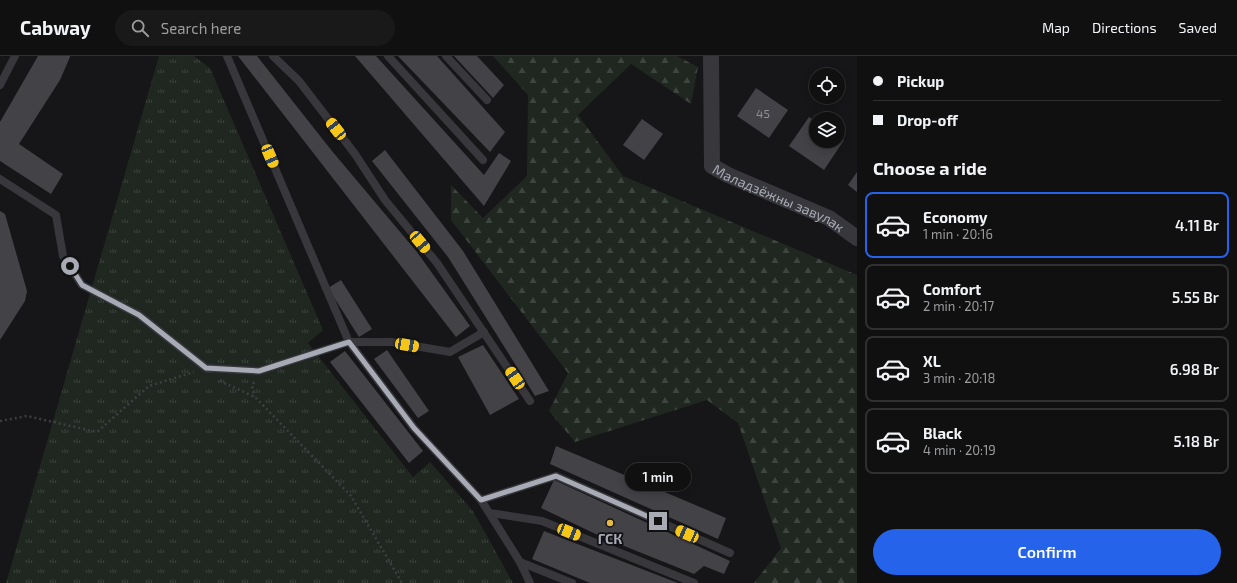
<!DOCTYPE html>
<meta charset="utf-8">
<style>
:root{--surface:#101011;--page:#19191a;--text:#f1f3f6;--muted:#9c9d9f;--line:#303031;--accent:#2563eb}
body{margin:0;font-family:"Exo 2",sans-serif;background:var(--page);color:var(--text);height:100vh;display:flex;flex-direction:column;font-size:15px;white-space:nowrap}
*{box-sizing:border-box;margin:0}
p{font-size:13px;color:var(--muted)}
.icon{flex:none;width:22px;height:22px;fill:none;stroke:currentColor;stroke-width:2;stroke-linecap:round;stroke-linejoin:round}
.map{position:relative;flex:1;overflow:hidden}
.drawer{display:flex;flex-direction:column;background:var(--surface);width:380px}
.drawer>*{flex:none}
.hud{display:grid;align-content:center;height:88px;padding:0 16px;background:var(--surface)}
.tools{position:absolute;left:809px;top:12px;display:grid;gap:8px}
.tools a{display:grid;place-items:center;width:36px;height:36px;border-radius:50%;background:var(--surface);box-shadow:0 2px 10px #0003,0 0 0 1px var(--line);font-size:20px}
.end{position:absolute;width:18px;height:18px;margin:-9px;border:5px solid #a8abb6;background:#111;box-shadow:0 0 0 2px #111}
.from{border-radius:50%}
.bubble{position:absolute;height:28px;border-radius:14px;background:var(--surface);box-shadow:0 2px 10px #0003,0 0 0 1px var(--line);font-size:13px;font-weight:600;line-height:28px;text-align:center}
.car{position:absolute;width:12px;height:24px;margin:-12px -6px;border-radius:5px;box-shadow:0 0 3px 1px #0007;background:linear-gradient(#f5c518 24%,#345 0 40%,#f5c518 0 76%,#345 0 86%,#f5c518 0)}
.hud b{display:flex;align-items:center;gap:14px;height:38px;font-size:15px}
.hud b+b{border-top:1px solid var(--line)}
.hud i{width:10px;height:10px;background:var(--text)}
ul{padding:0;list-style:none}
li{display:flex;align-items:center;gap:12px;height:66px;margin:0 8px 6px;padding:0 8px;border:2px solid var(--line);border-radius:8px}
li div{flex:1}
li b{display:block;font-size:15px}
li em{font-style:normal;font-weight:600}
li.current{border-color:var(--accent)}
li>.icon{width:36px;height:36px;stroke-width:1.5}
h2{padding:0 16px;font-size:18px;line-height:48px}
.button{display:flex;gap:8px;margin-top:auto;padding:8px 16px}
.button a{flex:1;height:46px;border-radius:24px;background:var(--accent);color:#fff;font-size:16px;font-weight:600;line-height:46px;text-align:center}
header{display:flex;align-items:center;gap:24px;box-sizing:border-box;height:56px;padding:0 20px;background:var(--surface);border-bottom:1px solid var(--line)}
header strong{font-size:19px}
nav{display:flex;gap:22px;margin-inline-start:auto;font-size:14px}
.search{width:280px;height:36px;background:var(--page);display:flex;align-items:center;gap:10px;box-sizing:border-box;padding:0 14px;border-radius:22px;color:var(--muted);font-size:15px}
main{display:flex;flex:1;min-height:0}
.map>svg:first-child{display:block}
</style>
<header>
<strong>Cabway</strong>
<div class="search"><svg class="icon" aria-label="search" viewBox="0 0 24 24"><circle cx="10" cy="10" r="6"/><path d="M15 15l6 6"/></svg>Search here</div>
<nav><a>Map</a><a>Directions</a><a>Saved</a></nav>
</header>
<main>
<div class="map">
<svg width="857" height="527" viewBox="0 0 857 527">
<defs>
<pattern id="grass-tufts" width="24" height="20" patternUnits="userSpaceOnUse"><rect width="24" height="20" fill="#202721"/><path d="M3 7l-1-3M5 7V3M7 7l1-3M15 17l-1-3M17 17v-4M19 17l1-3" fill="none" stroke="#3e443f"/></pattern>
<pattern id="forest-firs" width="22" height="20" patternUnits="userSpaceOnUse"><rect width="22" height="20" fill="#202721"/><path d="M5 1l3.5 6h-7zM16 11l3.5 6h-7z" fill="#3e443f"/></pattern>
</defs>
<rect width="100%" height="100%" fill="#161517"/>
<!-- grass -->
<polygon fill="url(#grass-tufts)" points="159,0 194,0 210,12 323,274 308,287 413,421 430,406 473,455 513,527 6,527"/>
<!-- forest -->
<polygon fill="url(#forest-firs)" points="493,0 677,0 698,11 691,48 631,8 578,59 623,120 857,219 857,527 754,527 781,492 738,367 707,344 575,386 549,355 568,317 451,164 451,129 483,162 527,120 528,39"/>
<!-- building -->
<g fill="#424247">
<polygon points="38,0 70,0 70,1 60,24 19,88 63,118 51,138 0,105 0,66"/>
<polygon points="238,0 257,0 332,95 417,196 470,270 456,281"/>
<polygon points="355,0 376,0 484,119 499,97 511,105 484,150"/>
<polygon points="398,0 437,0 505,76 490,96"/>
<polygon points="454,0 477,0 504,29 493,42"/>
<polygon points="756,32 788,54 769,82 737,60"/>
<polygon points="809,61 816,66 816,85 838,85 838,80 844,84 824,114 789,90"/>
<polygon points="642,63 663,78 644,104 623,89"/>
<polygon points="385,94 463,195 549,335 535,340 448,201 372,105"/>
<polygon points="857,116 857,136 848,129"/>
<polygon points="0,155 5,158 27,235 25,245 0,284"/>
<polygon points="341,224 372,273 359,281 328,232"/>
<polygon points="483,289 519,343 490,359 458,301"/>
<polygon points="387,294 429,355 418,362 374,303"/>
<polygon points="345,295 423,395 409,407 330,306"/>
<polygon points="556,390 726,462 718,483 550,408"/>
<polygon points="554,424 730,505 724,518 704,510 694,518 604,482 541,452"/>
<polygon points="544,475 678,527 590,527 532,503"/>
</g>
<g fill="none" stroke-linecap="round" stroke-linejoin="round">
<!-- path -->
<g stroke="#3d3e43" stroke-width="2.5" stroke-dasharray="2 3" stroke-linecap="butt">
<polyline points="220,324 224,327 255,341 351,440 402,527"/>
<polyline points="254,326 252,329 254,341"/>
<polyline points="0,365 27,360 97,376 149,330 194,316"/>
</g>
<!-- service -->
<g stroke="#37373c" stroke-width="8">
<polyline points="227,0 349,286 414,372 481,444 520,506 572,527"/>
<polyline points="273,0 299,25 355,98 385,144 437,207 530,345"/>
<polyline points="388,0 483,104"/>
<polyline points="446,0 487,44"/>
<polyline points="0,29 15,0"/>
<polyline points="0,123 56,159 63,200 82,229 139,259 206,312 259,315 349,286 392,286 450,296 484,276"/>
<polyline points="481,444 556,420 730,497"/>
<polyline points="490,457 542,465 694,527"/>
<polyline points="520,506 530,527"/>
</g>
<!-- minor -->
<path stroke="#37373c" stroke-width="16" id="s1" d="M711,0L712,110L728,119L829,162L857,182"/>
</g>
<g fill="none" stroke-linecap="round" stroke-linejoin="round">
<!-- route -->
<polyline stroke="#a8abb6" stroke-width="5" points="70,210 82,229 139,259 206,312 259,315 349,286 414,372 481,444 556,420 658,465"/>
</g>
<!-- markers -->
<circle fill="#e5bb3f" stroke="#111012" stroke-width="1.5" cx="610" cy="467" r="4"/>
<g text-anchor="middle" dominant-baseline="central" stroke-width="3.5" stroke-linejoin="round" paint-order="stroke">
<!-- number labels -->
<g font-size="12" fill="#8e919a">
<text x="763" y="57">45</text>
</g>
<!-- street labels -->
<g font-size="14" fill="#a8abb6" stroke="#111012">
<text stroke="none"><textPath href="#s1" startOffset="184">Маладзёжны завулак</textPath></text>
</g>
<!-- poi labels -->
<g font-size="14" font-weight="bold" fill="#a8abb6" stroke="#111012">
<text x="610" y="482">ГСК</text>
</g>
</g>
</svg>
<div class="tools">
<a><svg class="icon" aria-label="locate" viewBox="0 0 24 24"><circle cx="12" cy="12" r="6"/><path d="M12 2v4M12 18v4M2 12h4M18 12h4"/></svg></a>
<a><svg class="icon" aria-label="layers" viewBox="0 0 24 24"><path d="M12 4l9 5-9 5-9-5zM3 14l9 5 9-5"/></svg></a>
</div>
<i class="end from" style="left:70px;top:210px"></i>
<i class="end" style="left:658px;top:465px"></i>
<div class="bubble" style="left:625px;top:407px;width:66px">1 min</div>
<i class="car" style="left:336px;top:73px;rotate:322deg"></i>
<i class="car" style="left:270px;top:100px;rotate:157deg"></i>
<i class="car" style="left:420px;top:186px;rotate:140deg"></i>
<i class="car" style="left:407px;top:289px;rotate:100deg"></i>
<i class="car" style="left:515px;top:322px;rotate:326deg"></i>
<i class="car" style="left:569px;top:476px;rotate:112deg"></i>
<i class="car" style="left:687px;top:478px;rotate:294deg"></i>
</div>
<section class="drawer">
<div class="hud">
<b><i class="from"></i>Pickup</b>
<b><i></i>Drop-off</b>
</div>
<h2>Choose a ride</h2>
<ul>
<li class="current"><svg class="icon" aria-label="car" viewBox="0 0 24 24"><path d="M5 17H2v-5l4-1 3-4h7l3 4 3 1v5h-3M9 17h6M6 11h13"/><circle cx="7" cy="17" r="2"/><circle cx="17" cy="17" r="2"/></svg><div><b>Economy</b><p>1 min · 20:16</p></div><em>4.11 Br</em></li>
<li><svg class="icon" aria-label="car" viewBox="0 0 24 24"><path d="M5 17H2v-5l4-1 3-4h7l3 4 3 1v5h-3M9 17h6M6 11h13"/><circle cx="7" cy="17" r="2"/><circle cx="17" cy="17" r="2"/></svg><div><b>Comfort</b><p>2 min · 20:17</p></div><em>5.55 Br</em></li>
<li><svg class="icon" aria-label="car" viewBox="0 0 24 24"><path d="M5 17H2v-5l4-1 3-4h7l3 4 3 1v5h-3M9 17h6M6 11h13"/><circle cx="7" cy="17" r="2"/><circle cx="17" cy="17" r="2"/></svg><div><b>XL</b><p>3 min · 20:18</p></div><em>6.98 Br</em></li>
<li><svg class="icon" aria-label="car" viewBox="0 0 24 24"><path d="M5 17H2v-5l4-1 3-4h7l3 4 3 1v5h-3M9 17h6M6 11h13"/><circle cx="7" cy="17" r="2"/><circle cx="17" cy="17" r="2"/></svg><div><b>Black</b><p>4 min · 20:19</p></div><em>5.18 Br</em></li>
</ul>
<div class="button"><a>Confirm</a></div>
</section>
</main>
